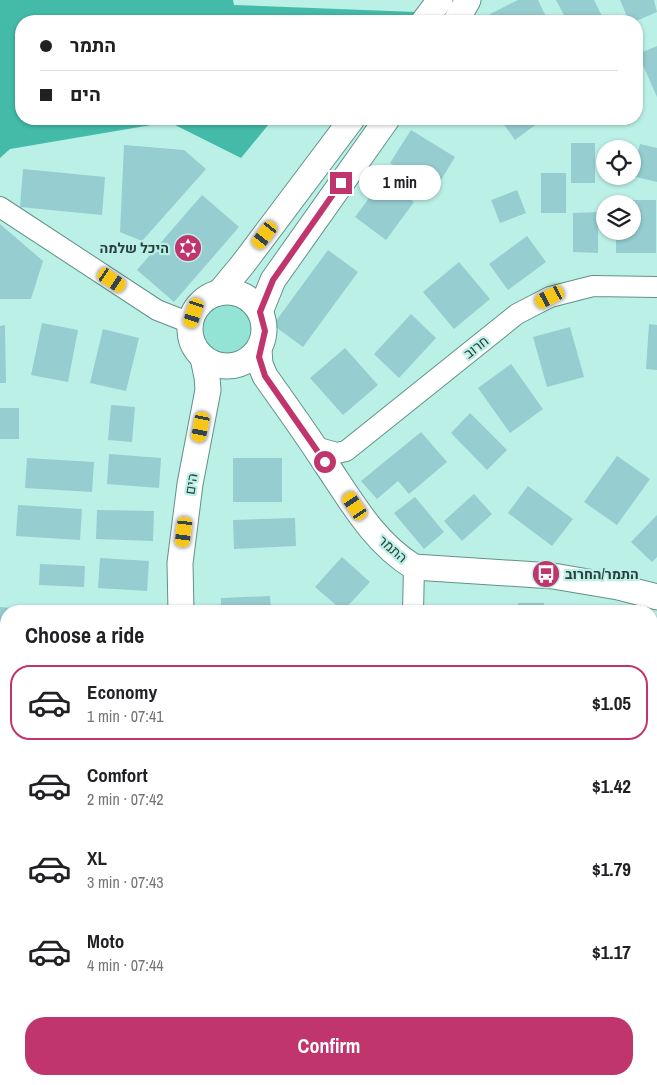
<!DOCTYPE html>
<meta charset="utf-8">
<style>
:root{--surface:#fff;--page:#f6f6f6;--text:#202124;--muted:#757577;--line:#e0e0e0;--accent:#c0356b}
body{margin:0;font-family:"Archivo Narrow",Heebo,sans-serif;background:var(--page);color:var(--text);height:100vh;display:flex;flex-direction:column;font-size:19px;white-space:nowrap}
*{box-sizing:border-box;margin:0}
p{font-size:16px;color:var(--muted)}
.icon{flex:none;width:28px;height:28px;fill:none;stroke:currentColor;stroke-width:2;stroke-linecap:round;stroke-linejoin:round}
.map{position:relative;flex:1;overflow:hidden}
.drawer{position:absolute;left:0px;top:605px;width:658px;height:480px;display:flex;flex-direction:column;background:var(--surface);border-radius:20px 20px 0 0;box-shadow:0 1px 4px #0004}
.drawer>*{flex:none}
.top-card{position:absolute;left:15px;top:15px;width:628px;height:110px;border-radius:20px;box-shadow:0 1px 4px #0004;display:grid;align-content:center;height:110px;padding:0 25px;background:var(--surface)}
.fabs{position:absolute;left:596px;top:140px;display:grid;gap:10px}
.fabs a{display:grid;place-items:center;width:45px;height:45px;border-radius:50%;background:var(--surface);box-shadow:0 1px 4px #0004;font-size:25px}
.end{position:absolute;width:22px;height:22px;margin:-11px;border:6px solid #c0356b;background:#fff;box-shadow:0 0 0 2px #fff}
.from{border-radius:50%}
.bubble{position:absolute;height:35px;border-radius:18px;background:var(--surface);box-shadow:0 1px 4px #0004;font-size:16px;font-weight:700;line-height:35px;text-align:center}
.car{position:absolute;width:15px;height:30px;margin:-15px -8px;border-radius:6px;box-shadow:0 0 4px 1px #0007;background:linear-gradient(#f5c518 24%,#345 0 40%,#f5c518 0 76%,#345 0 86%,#f5c518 0)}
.top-card b{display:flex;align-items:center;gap:18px;height:48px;font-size:19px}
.top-card b+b{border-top:1px solid var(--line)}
.top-card i{width:12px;height:12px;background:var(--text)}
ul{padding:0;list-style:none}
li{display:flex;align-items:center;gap:15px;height:75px;margin:0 10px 8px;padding:0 15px;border:2px solid transparent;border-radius:20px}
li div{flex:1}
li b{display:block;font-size:19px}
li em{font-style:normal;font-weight:700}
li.selected{border-color:var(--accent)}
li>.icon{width:45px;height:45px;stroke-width:1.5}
h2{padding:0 25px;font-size:22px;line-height:60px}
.action{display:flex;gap:10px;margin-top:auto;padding:10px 25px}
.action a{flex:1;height:58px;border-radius:20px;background:var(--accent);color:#fff;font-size:20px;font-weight:700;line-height:58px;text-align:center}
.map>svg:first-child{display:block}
</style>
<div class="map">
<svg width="657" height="1085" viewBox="0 0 657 1085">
<rect width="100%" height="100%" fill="#bbf0e6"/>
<!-- green -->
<g fill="#94e4d5">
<circle cx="228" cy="328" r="26"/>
<polygon points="651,869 657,874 657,924 651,919"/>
</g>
<!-- forest -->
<g fill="#44baa8">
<polygon points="0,0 233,0 234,5 416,12 409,21 21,21 21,119 273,119 241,158 169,122 10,149 0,158"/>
<polygon points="0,818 6,839 6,1079 76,1079 78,1085 0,1085"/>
</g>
<!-- building -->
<g fill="#96cdd0">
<polygon points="518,0 538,0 548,21 493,21 490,14"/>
<polygon points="556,0 594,0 602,16 592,21 567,21"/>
<polygon points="620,0 654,0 657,12 636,21 629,21"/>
<polygon points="657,46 657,97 638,54"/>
<polygon points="500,119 535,119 538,123 515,140"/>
<polygon points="411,130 455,157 435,190 390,163"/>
<rect x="571" y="143" width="24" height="40"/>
<polygon points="640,144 657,148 657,182 632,176"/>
<polygon points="124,145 184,150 206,169 142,241 120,232"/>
<polygon points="23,169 105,177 102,215 20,207"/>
<rect x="541" y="173" width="25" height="40"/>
<polygon points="383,179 414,202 386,240 355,217"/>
<polygon points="517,190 526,213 500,223 491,200"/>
<polygon points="202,195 239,227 174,302 137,270"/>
<polygon points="616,200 656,200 656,253 616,253 616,231 632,231 632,204 616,204"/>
<polygon points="598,212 598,253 573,252 573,213"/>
<polygon points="0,224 43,261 31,299 0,299"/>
<polygon points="527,236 546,262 508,290 489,264"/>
<polygon points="328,250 358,272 303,347 273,325"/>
<polygon points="459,262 490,299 454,329 423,292"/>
<polygon points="411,314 436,338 399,378 374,354"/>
<polygon points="42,323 78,330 68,382 31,375"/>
<polygon points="649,324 657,325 657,370 646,369"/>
<polygon points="5,325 6,383 0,383 0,326"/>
<polygon points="570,327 584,377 547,387 533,337"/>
<polygon points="103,329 139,338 126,391 90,383"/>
<polygon points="345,348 378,385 343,415 310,378"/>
<polygon points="511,364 543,409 510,433 478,388"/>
<polygon points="111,405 135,407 132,442 108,440"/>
<rect x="0" y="408" width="19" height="31"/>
<polygon points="470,413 507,450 487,470 451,433"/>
<polygon points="421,432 447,462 409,494 398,481 377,499 361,481"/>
<polygon points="109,454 161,458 159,488 107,484"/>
<polygon points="617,456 650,479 617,525 584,502"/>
<polygon points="27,458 94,462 92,492 25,488"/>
<rect x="233" y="458" width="49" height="44"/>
<polygon points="528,486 573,519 552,546 508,513"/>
<polygon points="474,494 492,514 462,541 444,521"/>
<polygon points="415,497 444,532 424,549 394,513"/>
<polygon points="18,505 82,509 80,540 16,536"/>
<polygon points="97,510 154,511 153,541 96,539"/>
<polygon points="657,515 657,557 652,562 631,542"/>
<polygon points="295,518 296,546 234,549 233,520"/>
<polygon points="342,557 370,582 343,611 315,587"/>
<polygon points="100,558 149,561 147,591 98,588"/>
<polygon points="40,564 85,566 84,587 39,585"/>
<polygon points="270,596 271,611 221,611 221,598"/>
<rect x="518" y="603" width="26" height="8"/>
<polygon points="0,607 24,609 24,611 6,611 6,638 0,637"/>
<rect x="0" y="652" width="6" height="27"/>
<polygon points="657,672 657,714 651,720 651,679"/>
<polygon points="5,733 6,733 6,752 2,751"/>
<polygon points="657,835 657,857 651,852 651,841"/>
<polygon points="651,1067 657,1070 657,1085 636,1085 640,1079 651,1079"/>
<polygon points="164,1079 183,1079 173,1085 168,1085"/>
<polygon points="217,1079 262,1079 255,1085 209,1085"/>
<polygon points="319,1079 323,1079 330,1085 314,1085"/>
<polygon points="493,1079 518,1079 516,1085 508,1085"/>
</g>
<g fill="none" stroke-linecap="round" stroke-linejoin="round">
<defs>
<g id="minor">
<polyline points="0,207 157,310 190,323"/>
<polyline points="315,447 337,453 346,451 517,314 550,297 593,286 657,287"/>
<polyline points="413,611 414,567"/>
<polyline points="651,1003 657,995"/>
<polyline points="597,1085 601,1079"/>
</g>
<g id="major">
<polyline points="424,21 440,0"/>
<polyline points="456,21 468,0"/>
<circle cx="227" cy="329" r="37"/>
<polyline points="219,293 243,264 352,119"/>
<polyline points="260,312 273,280 387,119"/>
<path d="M259,350L260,364L265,376C285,404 305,432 324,461C350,499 373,542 414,567L553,576L618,587L657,597"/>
<polyline points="181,611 180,563 190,484 208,390 207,377 203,358"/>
<polyline points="418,1079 432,1085"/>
</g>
</defs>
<!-- minor casing -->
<use href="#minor" stroke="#609289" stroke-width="22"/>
<!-- major casing -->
<use href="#major" stroke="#609289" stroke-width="27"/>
<!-- minor -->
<use href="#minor" stroke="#fff" stroke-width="20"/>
<!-- major -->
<use href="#major" stroke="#fff" stroke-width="25"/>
</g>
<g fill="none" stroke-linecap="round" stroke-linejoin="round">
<!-- route -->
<polyline stroke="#c0356b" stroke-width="6" points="325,462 265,376 259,357 265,331 260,312 273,280 341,183"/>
</g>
<!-- icons -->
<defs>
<symbol id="synagogue-disc" viewBox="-11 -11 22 22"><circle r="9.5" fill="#c0356b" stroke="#bbf0e6"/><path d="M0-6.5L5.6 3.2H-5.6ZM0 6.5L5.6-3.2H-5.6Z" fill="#fff"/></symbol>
<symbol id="bus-disc" viewBox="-11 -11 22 22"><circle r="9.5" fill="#c0356b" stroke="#bbf0e6"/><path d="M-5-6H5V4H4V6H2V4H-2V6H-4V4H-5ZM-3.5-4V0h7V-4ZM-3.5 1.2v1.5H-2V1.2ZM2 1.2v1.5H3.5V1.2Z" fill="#fff"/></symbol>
</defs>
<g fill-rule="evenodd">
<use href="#synagogue-disc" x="172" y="232" width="32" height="32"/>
<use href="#bus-disc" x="530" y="558" width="32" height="32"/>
</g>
<g text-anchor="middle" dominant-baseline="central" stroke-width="4.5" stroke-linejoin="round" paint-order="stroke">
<!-- poi labels -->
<g font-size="14" font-weight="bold" fill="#2b403c" stroke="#bbf0e6" text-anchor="end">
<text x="169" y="248">היכל שלמה</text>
<text x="565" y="574" text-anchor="start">התמר/החרוב</text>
</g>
<!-- street labels -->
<g font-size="14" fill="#2b403c" stroke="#bbf0e6">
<text transform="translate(476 347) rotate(-38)">חרוב</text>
<text transform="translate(191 484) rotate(-81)">הים</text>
<text transform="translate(393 549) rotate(41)">התמר</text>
</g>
</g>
</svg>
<div class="fabs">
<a><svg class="icon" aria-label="locate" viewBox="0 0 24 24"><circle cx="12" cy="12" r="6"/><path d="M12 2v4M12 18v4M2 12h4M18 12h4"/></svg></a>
<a><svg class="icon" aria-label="layers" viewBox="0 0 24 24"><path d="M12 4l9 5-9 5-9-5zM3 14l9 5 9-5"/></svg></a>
</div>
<i class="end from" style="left:325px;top:462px"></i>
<i class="end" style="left:341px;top:183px"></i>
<div class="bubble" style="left:359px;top:165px;width:82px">1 min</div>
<i class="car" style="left:265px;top:235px;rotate:217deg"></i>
<i class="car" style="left:112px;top:280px;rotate:124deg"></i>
<i class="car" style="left:550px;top:297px;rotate:243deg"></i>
<i class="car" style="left:194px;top:313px;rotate:198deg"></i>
<i class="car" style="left:201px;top:427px;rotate:191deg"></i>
<i class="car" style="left:355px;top:506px;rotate:326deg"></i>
<i class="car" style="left:184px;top:532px;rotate:187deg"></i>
<div class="top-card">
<b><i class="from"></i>התמר</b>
<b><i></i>הים</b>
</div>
<section class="drawer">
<h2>Choose a ride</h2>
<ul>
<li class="selected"><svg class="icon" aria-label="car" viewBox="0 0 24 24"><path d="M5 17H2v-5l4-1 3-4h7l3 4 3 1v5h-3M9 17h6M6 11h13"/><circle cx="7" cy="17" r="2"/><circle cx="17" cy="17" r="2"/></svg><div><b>Economy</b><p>1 min · 07:41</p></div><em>$1.05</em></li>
<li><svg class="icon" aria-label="car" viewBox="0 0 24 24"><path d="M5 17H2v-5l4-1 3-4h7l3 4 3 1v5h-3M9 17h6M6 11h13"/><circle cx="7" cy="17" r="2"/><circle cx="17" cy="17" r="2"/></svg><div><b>Comfort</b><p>2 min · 07:42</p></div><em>$1.42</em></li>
<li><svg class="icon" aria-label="car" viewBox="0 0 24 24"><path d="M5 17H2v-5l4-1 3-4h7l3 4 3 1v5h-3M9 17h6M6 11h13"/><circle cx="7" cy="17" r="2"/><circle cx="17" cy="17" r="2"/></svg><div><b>XL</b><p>3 min · 07:43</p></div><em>$1.79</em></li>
<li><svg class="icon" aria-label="car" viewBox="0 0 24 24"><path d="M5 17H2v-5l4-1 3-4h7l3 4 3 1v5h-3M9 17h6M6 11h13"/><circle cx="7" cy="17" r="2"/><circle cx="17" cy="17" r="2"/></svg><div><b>Moto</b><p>4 min · 07:44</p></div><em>$1.17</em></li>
</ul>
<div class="action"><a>Confirm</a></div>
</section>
</div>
